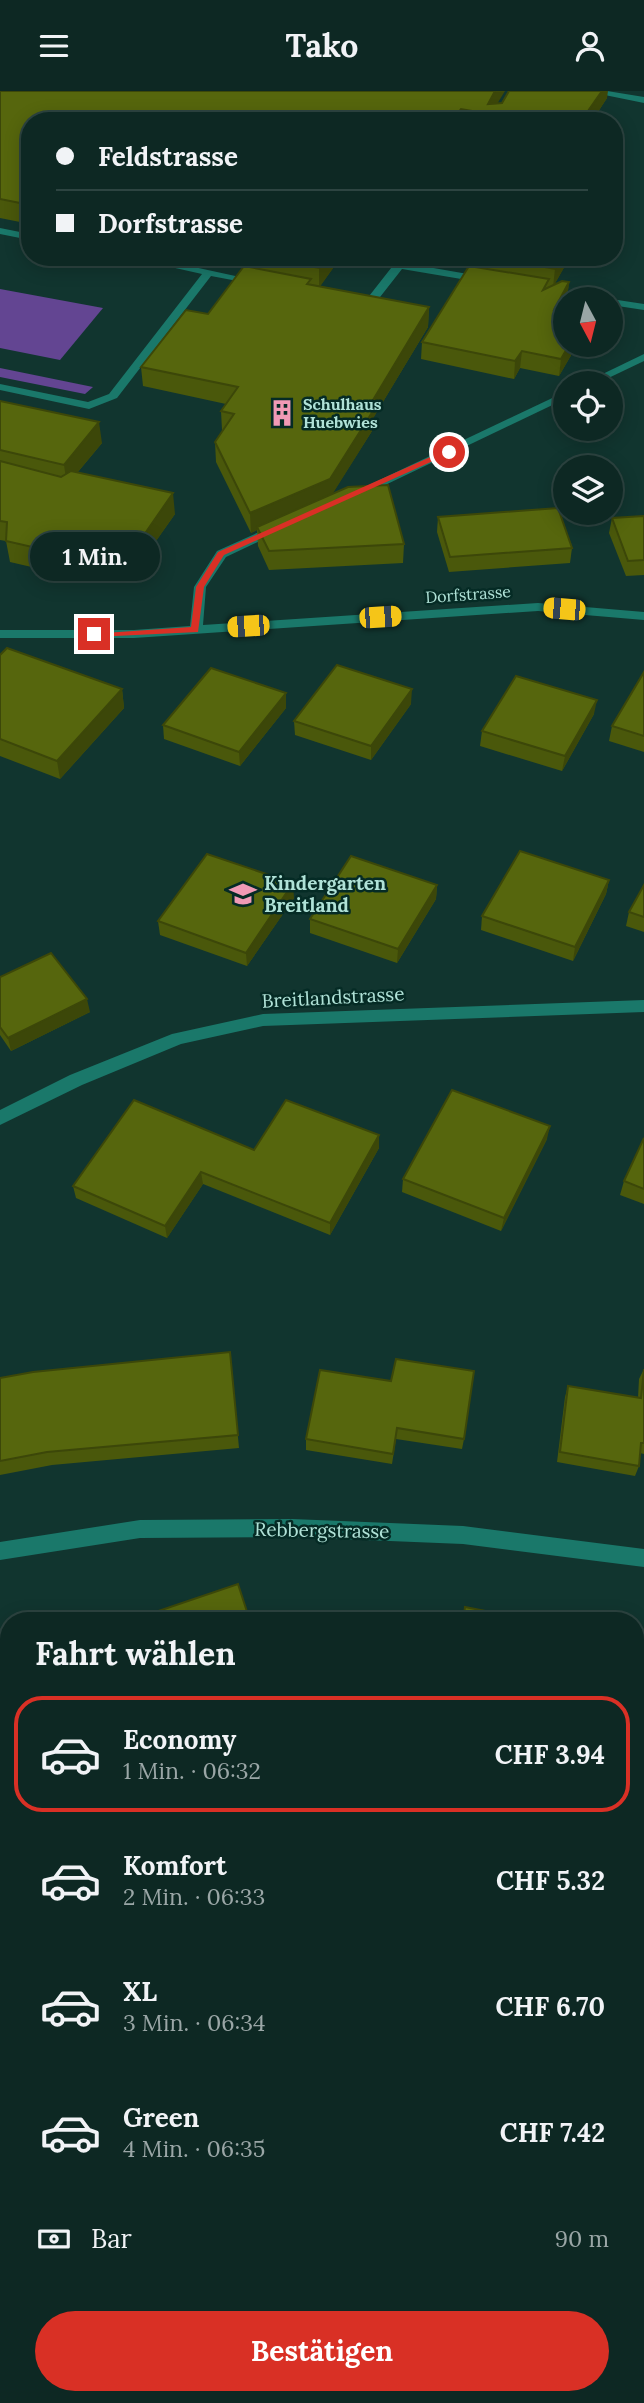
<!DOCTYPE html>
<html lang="de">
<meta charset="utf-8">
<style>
:root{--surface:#0d2823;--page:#16302b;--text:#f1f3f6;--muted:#9aa6a6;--line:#2d4441;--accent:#d93025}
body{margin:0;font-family:Lora,serif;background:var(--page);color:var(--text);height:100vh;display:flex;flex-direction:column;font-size:26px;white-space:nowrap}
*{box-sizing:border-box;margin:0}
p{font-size:23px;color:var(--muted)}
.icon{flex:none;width:38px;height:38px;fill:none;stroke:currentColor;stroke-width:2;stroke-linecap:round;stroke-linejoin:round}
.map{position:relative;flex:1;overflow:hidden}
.details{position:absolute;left:0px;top:1521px;width:644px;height:793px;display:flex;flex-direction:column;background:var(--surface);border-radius:28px 28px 0 0;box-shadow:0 4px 18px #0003,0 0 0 2px var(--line)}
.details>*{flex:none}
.guide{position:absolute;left:21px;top:21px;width:602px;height:154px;border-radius:28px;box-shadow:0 4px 18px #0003,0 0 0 2px var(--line);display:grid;align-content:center;height:154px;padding:0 35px;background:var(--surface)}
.needle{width:46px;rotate:173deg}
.tools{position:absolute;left:553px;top:196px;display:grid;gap:14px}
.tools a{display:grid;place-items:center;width:70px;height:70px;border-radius:50%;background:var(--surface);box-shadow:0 4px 18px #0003,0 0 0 2px var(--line);font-size:35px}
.end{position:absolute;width:32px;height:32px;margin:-16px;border:9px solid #d93025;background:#fff;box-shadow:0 0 0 4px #fff}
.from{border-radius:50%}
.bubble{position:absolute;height:49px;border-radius:24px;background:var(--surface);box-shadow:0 4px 18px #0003,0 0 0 2px var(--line);font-size:23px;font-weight:700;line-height:49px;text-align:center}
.car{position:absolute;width:21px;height:42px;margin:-21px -10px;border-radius:9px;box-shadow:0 0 5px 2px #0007;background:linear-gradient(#f5c518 24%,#345 0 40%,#f5c518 0 76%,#345 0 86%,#f5c518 0)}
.guide b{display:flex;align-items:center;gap:24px;height:66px;font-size:26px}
.guide b+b{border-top:2px solid var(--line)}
.guide i{width:18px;height:18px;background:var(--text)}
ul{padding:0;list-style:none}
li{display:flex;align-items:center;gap:21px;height:116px;margin:0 14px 10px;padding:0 21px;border:4px solid transparent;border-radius:28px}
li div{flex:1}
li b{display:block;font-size:26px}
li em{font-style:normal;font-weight:700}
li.selected{border-color:var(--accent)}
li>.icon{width:63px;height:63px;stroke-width:1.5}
h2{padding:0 35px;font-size:32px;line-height:84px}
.pay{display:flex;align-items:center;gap:18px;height:77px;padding:0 35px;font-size:26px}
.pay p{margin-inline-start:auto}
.primary-button{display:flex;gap:14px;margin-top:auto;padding:14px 35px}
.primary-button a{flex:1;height:80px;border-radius:42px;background:var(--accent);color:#fff;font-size:28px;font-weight:700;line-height:80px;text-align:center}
header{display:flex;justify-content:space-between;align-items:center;height:91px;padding:0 35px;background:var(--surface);font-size:32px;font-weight:700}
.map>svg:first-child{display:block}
</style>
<header><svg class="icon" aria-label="menu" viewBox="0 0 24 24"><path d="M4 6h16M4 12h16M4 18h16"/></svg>Tako<svg class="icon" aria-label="person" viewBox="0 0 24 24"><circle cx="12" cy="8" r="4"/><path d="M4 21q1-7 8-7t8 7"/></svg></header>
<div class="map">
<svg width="644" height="2312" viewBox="0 0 644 2312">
<rect width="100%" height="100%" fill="#11352f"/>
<!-- green -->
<g fill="#634592">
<polygon points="0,198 103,217 60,269 0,257"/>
<polygon points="0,277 93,296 85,303 0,286"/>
</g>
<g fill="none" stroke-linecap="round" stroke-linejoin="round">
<!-- minor -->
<g fill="#1a786a" fill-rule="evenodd">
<polygon points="585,0 607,0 644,6 644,12"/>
<polygon points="0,137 30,143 30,149 0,143"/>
<polygon points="126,166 148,166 263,191 258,194 211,185 117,307 89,318 0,299 0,293 88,311 109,303 202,183"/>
<polygon points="399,171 485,186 490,189 485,192 402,178 373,215 350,212 350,208 366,209 395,172"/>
<polygon points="547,197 596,205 601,208 578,208 543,202 543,198"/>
<polygon points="609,208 611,208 644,213 644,219 611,214"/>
<polygon points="644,263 644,270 598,292 584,292"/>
<polygon points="565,301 565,308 358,407 348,404"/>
<polygon points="277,433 281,434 281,440 226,466 206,496 203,534 538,512 644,521 644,529 538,520 134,547 0,547 0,539 134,539 190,535 194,496 217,460"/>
<polygon points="644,909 644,921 263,935 181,953 82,994 0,1034 0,1019 70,984 172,943 263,923"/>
<polygon points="292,1428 463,1435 644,1458 644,1476 463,1453 292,1446 140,1447 0,1469 0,1451 140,1429"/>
<rect x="635" y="1805" width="9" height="22"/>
<polygon points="9,2120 9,2147 0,2150 0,2124"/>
</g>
</g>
<!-- wall -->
<g fill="#4a580b">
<polygon points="0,0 498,12 607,7 592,30 30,30 30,133 0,127"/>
<polygon points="235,166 341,166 320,195 429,216 428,236 372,329 372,340 332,403 404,453 403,472 269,479 258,455 257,439 251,442 216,371 215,351 223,340 222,339 221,320 226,313 143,295 141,276 208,223 252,177 252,169"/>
<polygon points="475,166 570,166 554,194 569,191 567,208 565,208 565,212 561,220 565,254 577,254 559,285 520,277 514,288 421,268 422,251 475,175"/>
<polygon points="0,310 102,352 77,382 175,423 139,474 112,468 96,491 10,471 6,450 0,449"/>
<polygon points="644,425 644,484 626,485 609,442 612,427"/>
<polygon points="438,426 572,457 570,472 449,481 437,441"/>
<polygon points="0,564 122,598 124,617 60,688 0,665"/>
<polygon points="644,581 644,661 609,650 612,635"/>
<polygon points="411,613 371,669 295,644 294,630"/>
<polygon points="286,617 240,675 164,648 163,634"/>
<polygon points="594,623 562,680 480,655 482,640"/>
<polygon points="609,789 606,803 573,870 481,839 482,825"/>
<polygon points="437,794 436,808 397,872 310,842 310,828"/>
<polygon points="644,794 644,841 626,835 629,821"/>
<polygon points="294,807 247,875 160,844 158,830"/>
<polygon points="0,886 90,921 11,960 0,944"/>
<polygon points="379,1044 379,1057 330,1144 203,1093 167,1147 76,1107 73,1095 254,1059"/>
<polygon points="644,1047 644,1113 620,1104 624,1090"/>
<polygon points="547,1048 501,1140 402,1101 403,1088"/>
<polygon points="230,1261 239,1357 52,1374 0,1384 0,1287"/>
<polygon points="644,1278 644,1363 640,1362 639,1375 635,1385 557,1371 565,1306 568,1295 638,1307 639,1288"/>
<polygon points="320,1279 464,1348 462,1358 396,1348 392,1373 306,1359 306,1348"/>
</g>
<!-- shaded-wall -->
<g fill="#3c4709">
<polygon points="495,0 505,0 491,23 488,13"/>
<polygon points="602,0 608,0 607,7 592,30 581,30"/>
<polygon points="461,18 460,30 452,30"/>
<polygon points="327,166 341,166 319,197 319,177"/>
<polygon points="562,166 570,166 553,196 555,178"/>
<polygon points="569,191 567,208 565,208 565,212 552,236 554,219"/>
<polygon points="429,216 428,236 372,329 372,340 330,407 257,436 257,439 251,442 250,422 367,319"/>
<polygon points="569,254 577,254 559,285 561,268"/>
<polygon points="522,260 520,277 514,288 515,270"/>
<polygon points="99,331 102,352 67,394 64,374"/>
<polygon points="173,402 175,423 139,474 137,454"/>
<polygon points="110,448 112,468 96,491 93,470"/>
<polygon points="122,598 124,617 60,688 57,670"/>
<polygon points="412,598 411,613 371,669 371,655"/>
<polygon points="286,602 286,617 240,675 239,661"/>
<polygon points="597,609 594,623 562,680 565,665"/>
<polygon points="609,789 606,803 573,870 575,856"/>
<polygon points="293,792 294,807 247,875 246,862"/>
<polygon points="437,794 436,808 397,872 398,858"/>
<polygon points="87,908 90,921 11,960 8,947"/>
<polygon points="550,1035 547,1048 501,1140 504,1127"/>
<polygon points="379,1044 379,1057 330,1144 330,1132"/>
<polygon points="201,1081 203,1093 167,1147 165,1135"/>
<polygon points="0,1894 9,1917 9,1928 0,1905"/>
<polygon points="9,1986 9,1991 0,1996 0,1991"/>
<polygon points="97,2307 99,2312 94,2312 93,2311"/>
</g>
<!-- building -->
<g fill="#56660d" stroke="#3c4709" stroke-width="2">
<polygon points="0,0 495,0 488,13 502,12 509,0 602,0 581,30 531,30 461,18 452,30 30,30 30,114 0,108"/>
<polygon points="263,166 327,166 319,177"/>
<polygon points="490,166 562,166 555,178"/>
<polygon points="244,175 311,188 307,193 429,216 367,319 373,320 330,388 250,422 215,351 234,323 221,320 238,296 141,276 186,219 208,223"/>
<polygon points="469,175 549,188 543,199 562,190 569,191 554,219 565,221 565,254 569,254 561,268 522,260 515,270 422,251"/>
<polygon points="0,310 99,331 64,374 0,359"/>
<polygon points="0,370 61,386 71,380 173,402 137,454 110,448 93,470 6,450 7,431 0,430"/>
<polygon points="388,394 404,453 269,460 257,436 348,396"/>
<polygon points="558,417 572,457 450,466 438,426"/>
<polygon points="644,425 644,469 628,470 612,427"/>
<polygon points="7,557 122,598 57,670 0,648 0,564"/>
<polygon points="337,574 412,598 371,655 294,630"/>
<polygon points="211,577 286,602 239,661 163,634"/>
<polygon points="644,581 644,645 612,635"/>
<polygon points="516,585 597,609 565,665 482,640"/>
<polygon points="520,760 609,789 575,856 482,825"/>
<polygon points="207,763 293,792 246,862 158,830"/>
<polygon points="351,765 437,794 398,858 310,828"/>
<polygon points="644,794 644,826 629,821"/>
<polygon points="51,862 87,908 8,947 0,936 0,886"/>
<polygon points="452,999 550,1035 504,1127 403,1088"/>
<polygon points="134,1009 254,1059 286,1009 379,1044 330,1132 201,1081 165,1135 73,1095"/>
<polygon points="644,1047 644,1098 624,1090"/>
<polygon points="230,1261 238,1344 47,1361 0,1370 0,1287 33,1281"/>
<polygon points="396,1268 474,1280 464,1348 397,1337 393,1363 306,1348 320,1279 391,1290"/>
<polygon points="644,1278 644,1352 641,1352 639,1375 560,1361 568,1295 641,1307"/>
<polygon points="238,1493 250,1530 129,1530"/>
<polygon points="465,1516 537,1530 463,1530"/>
<polygon points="0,1905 9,1928 9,1986 0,1991"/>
<polygon points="635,1963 644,1964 644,2132 635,2131"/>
</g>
<!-- route -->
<polygon fill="#d93025" points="446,359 453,361 224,464 204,496 198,541 94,546 90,543 191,536 196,496 218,461"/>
<!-- icons -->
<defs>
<symbol id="building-bare" viewBox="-9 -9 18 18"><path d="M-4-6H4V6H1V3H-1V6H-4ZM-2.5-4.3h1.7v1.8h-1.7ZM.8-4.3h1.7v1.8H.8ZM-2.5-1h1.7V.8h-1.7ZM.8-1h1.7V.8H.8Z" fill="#f09ab5" stroke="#052b25" stroke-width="2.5" paint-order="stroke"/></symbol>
<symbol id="school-bare" viewBox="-9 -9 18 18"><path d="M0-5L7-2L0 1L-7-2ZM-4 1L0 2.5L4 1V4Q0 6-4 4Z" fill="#f09ab5" stroke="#052b25" stroke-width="2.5" paint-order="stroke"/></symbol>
</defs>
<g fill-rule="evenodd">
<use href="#building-bare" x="263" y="303" width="38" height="38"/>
<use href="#school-bare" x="224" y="784" width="38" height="38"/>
</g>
<g text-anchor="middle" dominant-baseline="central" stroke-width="5" stroke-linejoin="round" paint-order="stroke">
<!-- far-poi labels -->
<g font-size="16" font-weight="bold" fill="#b0e2d7" stroke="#052b25" text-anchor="start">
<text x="303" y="313">Schulhaus<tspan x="303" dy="18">Huebwies</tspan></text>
</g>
<!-- far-street labels -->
<g font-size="16" fill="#b0e2d7" stroke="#052b25">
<text transform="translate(468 503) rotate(-4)">Dorfstrasse</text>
</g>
<!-- poi labels -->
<g font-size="19" font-weight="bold" fill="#b0e2d7" stroke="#052b25" text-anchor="start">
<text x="264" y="792">Kindergarten<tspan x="264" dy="22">Breitland</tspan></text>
</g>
<!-- street labels -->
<g font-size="19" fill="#b0e2d7" stroke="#052b25">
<text transform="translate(333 906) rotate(-3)">Breitlandstrasse</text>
<text transform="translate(322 1439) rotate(1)">Rebbergstrasse</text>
</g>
</g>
</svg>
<div class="tools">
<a><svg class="needle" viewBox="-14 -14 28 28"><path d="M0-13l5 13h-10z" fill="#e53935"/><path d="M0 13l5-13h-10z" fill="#9aa6a6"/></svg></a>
<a><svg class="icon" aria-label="locate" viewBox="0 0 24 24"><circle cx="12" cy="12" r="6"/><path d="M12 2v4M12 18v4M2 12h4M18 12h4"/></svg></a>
<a><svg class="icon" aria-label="layers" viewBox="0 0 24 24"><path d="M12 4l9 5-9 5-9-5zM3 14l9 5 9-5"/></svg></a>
</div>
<i class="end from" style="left:449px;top:361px"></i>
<i class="end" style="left:94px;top:543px"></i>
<div class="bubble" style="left:30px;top:441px;width:130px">1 Min.</div>
<i class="car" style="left:564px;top:518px;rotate:275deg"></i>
<i class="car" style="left:380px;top:526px;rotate:86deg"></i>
<i class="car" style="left:248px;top:535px;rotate:266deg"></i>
<div class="guide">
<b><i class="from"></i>Feldstrasse</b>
<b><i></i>Dorfstrasse</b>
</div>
<section class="details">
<h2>Fahrt wählen</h2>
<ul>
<li class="selected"><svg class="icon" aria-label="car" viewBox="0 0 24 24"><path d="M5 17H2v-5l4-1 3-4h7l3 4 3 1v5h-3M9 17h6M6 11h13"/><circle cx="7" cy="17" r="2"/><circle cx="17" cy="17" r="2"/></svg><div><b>Economy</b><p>1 Min. · 06:32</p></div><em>CHF 3.94</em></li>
<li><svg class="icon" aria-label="car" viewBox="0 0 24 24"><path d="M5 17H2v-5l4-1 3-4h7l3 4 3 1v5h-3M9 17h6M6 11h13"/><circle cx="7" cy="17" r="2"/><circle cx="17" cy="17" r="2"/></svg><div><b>Komfort</b><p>2 Min. · 06:33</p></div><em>CHF 5.32</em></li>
<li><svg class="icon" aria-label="car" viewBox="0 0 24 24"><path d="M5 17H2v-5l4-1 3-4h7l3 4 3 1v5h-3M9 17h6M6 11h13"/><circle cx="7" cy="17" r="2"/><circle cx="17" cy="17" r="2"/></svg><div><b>XL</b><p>3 Min. · 06:34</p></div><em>CHF 6.70</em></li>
<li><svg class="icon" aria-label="car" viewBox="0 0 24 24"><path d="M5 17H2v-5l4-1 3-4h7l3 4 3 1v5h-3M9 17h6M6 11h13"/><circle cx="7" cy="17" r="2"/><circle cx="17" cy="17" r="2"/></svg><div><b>Green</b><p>4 Min. · 06:35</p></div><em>CHF 7.42</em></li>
</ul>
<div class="pay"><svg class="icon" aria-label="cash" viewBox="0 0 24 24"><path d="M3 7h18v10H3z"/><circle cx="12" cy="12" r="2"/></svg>Bar<p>90 m</p></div>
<div class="primary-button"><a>Bestätigen</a></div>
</section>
</div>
